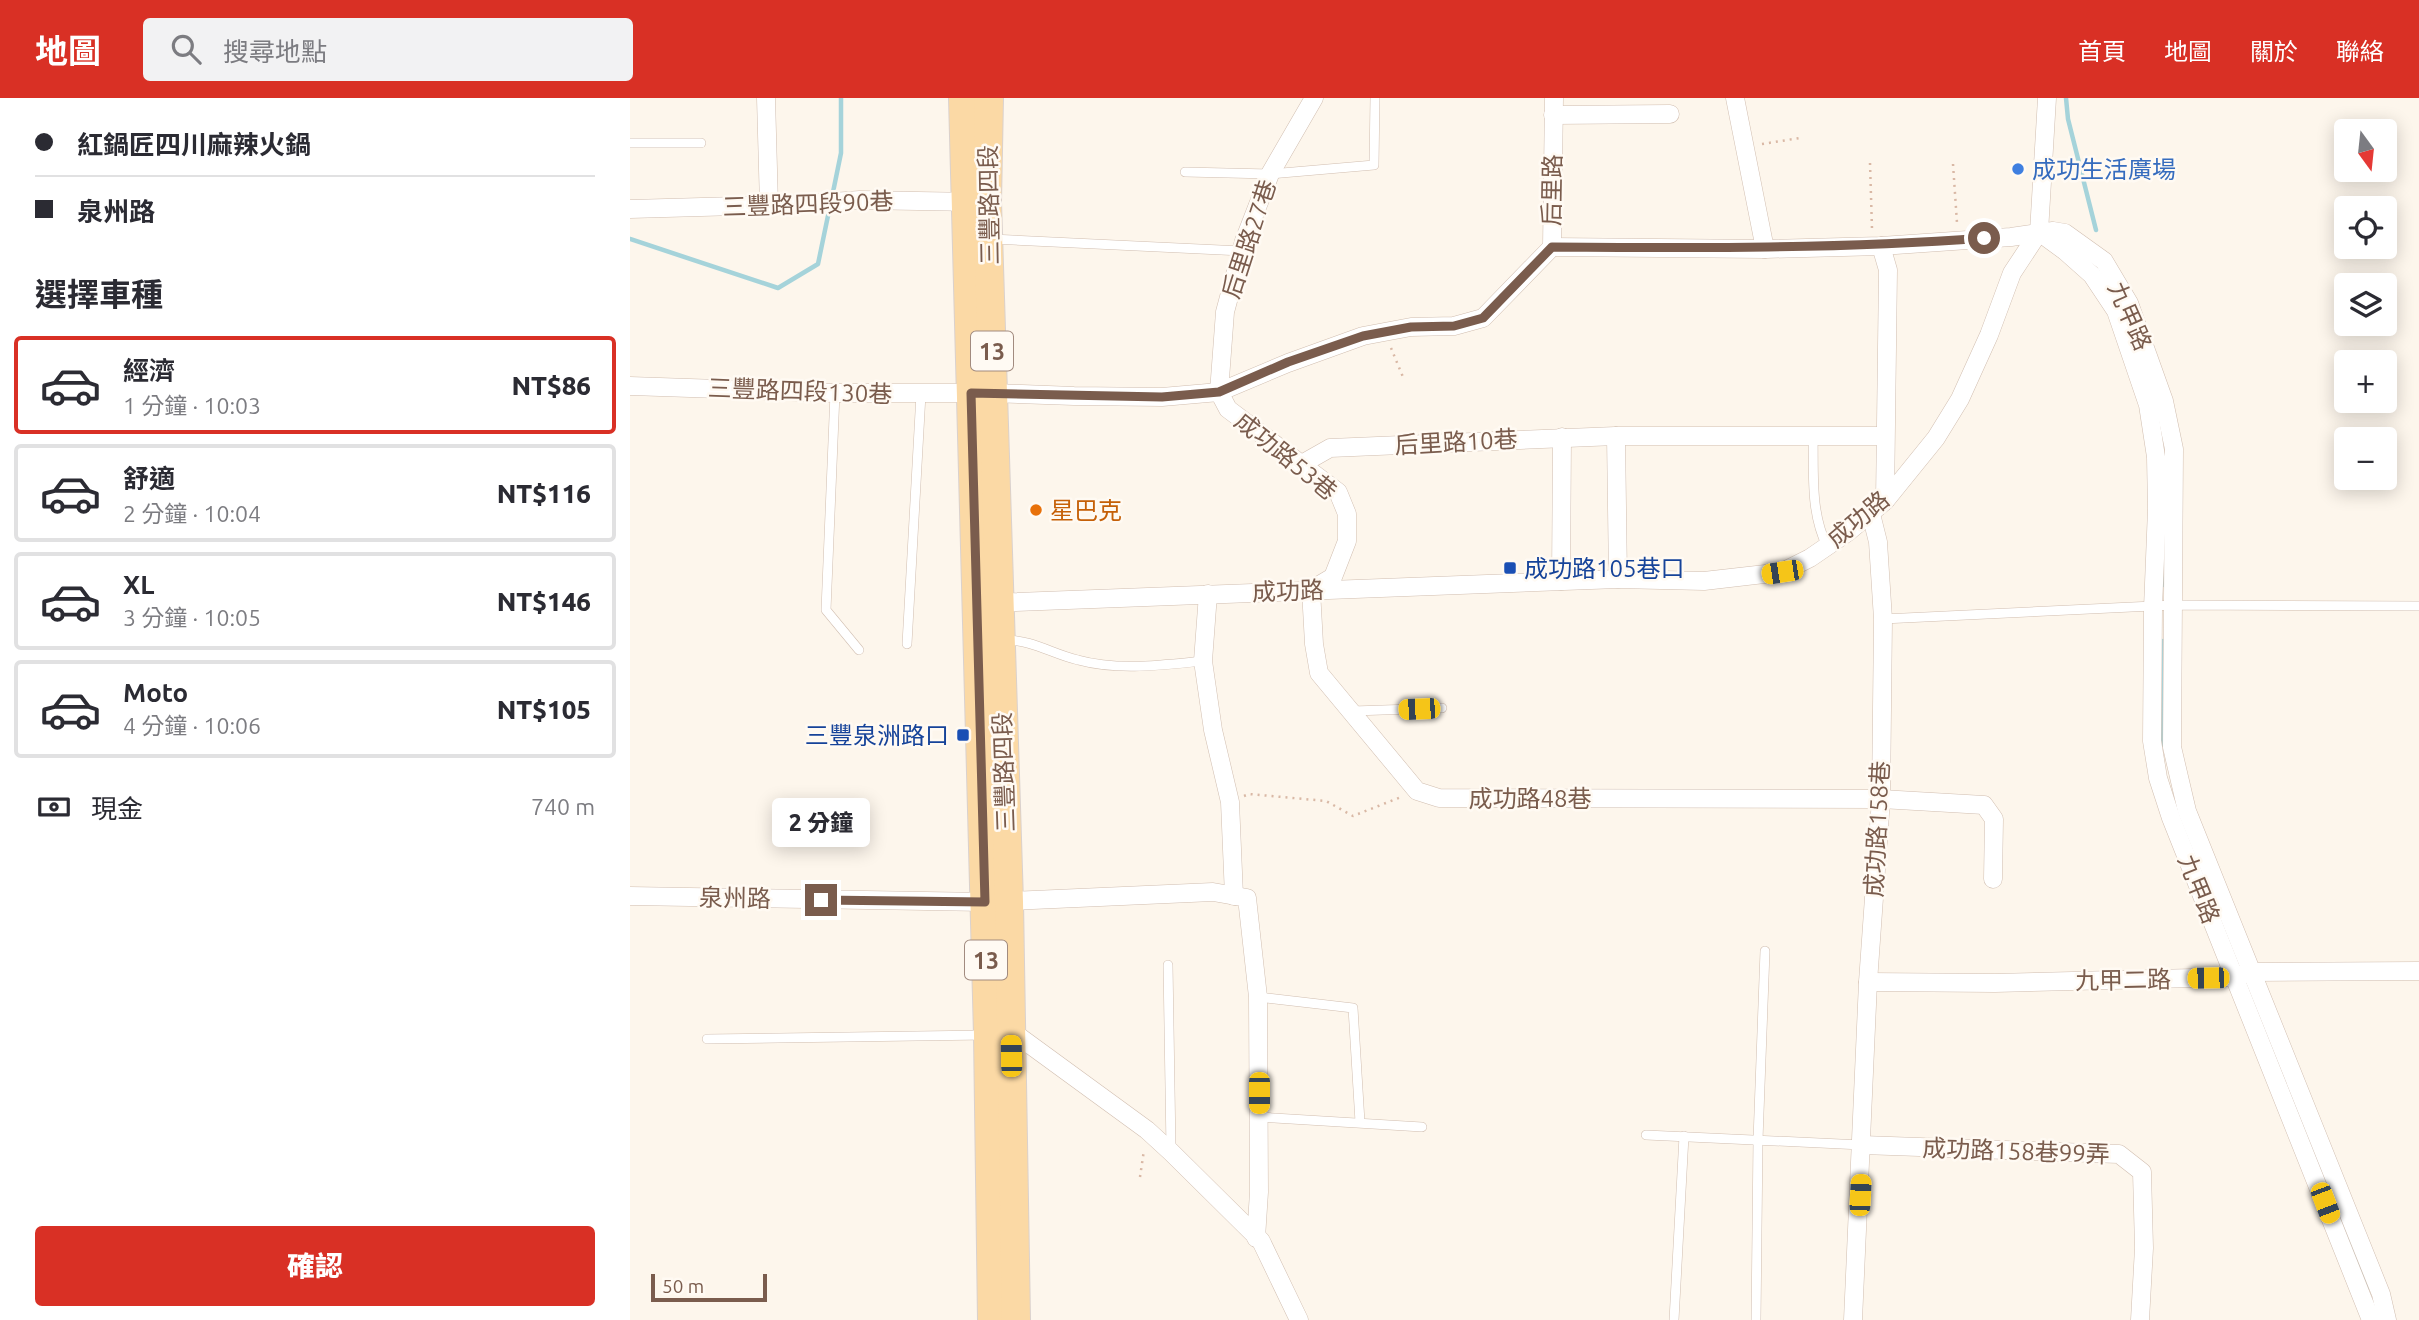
<!DOCTYPE html>
<html lang="zh-TW">
<meta charset="utf-8">
<style>
:root{--surface:#fff;--page:#f2f2f3;--text:#2b2b33;--muted:#7c7c81;--line:#e1e1e2;--accent:#d93025}
body{margin:0;font-family:Ubuntu,"Noto Sans TC",sans-serif;background:var(--page);color:var(--text);height:100vh;display:flex;flex-direction:column;font-size:26px;white-space:nowrap}
*{box-sizing:border-box;margin:0}
p{font-size:23px;color:var(--muted)}
.icon{flex:none;width:38px;height:38px;fill:none;stroke:currentColor;stroke-width:2;stroke-linecap:round;stroke-linejoin:round}
.map{position:relative;flex:1;overflow:hidden}
.panel{display:flex;flex-direction:column;background:var(--surface);width:630px}
.panel>*{flex:none}
.top-card{display:grid;align-content:center;height:154px;padding:0 35px;background:var(--surface)}
.needle{width:46px;rotate:165deg}
.buttons{position:absolute;left:1704px;top:21px;display:grid;gap:14px}
.buttons a{display:grid;place-items:center;width:63px;height:63px;border-radius:7px;background:var(--surface);box-shadow:0 4px 18px #0003;font-size:35px}
.scale{position:absolute;left:21px;bottom:18px;width:116px;box-sizing:border-box;padding-left:7px;border:4px solid #7a5c4d;border-top:0;font-size:19px;line-height:24px;white-space:nowrap;color:#7a5c4d;-webkit-text-stroke:5px #fffaf3;paint-order:stroke}
.end{position:absolute;width:32px;height:32px;margin:-16px;border:9px solid #7a5c4d;background:#fff;box-shadow:0 0 0 4px #fff}
.from{border-radius:50%}
.bubble{position:absolute;height:49px;border-radius:7px;background:var(--surface);box-shadow:0 4px 18px #0003;font-size:23px;font-weight:800;line-height:49px;text-align:center}
.car{position:absolute;width:21px;height:42px;margin:-21px -10px;border-radius:9px;box-shadow:0 0 5px 2px #0007;background:linear-gradient(#f5c518 24%,#345 0 40%,#f5c518 0 76%,#345 0 86%,#f5c518 0)}
.top-card b{display:flex;align-items:center;gap:24px;height:66px;font-size:26px}
.top-card b+b{border-top:2px solid var(--line)}
.top-card i{width:18px;height:18px;background:var(--text)}
ul{padding:0;list-style:none}
li{display:flex;align-items:center;gap:21px;height:98px;margin:0 14px 10px;padding:0 21px;border:4px solid var(--line);border-radius:7px}
li div{flex:1}
li b{display:block;font-size:26px}
li em{font-style:normal;font-weight:800}
li.active{border-color:var(--accent)}
li>.icon{width:63px;height:63px;stroke-width:1.5}
h2{padding:0 35px;font-size:32px;line-height:84px}
.pay{display:flex;align-items:center;gap:18px;height:77px;padding:0 35px;font-size:26px}
.pay p{margin-inline-start:auto}
.cta{display:flex;gap:14px;margin-top:auto;padding:14px 35px}
.cta a{flex:1;height:80px;border-radius:7px;background:var(--accent);color:#fff;font-size:28px;font-weight:800;line-height:80px;text-align:center}
header{display:flex;align-items:center;gap:42px;box-sizing:border-box;height:98px;padding:0 35px;background:var(--accent);color:#fff}
header strong{font-size:33px}
nav{display:flex;gap:38px;margin-inline-start:auto;font-size:24px}
.search{width:490px;height:63px;background:var(--page);display:flex;align-items:center;gap:18px;box-sizing:border-box;padding:0 24px;border-radius:7px;color:var(--muted);font-size:26px}
main{display:flex;flex:1;min-height:0}
.map>svg:first-child{display:block}
</style>
<header>
<strong>地圖</strong>
<div class="search"><svg class="icon" aria-label="search" viewBox="0 0 24 24"><circle cx="10" cy="10" r="6"/><path d="M15 15l6 6"/></svg>搜尋地點</div>
<nav><a>首頁</a><a>地圖</a><a>關於</a><a>聯絡</a></nav>
</header>
<main>
<section class="panel">
<div class="top-card">
<b><i class="from"></i>紅鍋匠四川麻辣火鍋</b>
<b><i></i>泉州路</b>
</div>
<h2>選擇車種</h2>
<ul>
<li class="active"><svg class="icon" aria-label="car" viewBox="0 0 24 24"><path d="M5 17H2v-5l4-1 3-4h7l3 4 3 1v5h-3M9 17h6M6 11h13"/><circle cx="7" cy="17" r="2"/><circle cx="17" cy="17" r="2"/></svg><div><b>經濟</b><p>1 分鐘 · 10:03</p></div><em>NT$86</em></li>
<li><svg class="icon" aria-label="car" viewBox="0 0 24 24"><path d="M5 17H2v-5l4-1 3-4h7l3 4 3 1v5h-3M9 17h6M6 11h13"/><circle cx="7" cy="17" r="2"/><circle cx="17" cy="17" r="2"/></svg><div><b>舒適</b><p>2 分鐘 · 10:04</p></div><em>NT$116</em></li>
<li><svg class="icon" aria-label="car" viewBox="0 0 24 24"><path d="M5 17H2v-5l4-1 3-4h7l3 4 3 1v5h-3M9 17h6M6 11h13"/><circle cx="7" cy="17" r="2"/><circle cx="17" cy="17" r="2"/></svg><div><b>XL</b><p>3 分鐘 · 10:05</p></div><em>NT$146</em></li>
<li><svg class="icon" aria-label="car" viewBox="0 0 24 24"><path d="M5 17H2v-5l4-1 3-4h7l3 4 3 1v5h-3M9 17h6M6 11h13"/><circle cx="7" cy="17" r="2"/><circle cx="17" cy="17" r="2"/></svg><div><b>Moto</b><p>4 分鐘 · 10:06</p></div><em>NT$105</em></li>
</ul>
<div class="pay"><svg class="icon" aria-label="cash" viewBox="0 0 24 24"><path d="M3 7h18v10H3z"/><circle cx="12" cy="12" r="2"/></svg>現金<p>740 m</p></div>
<div class="cta"><a>確認</a></div>
</section>
<div class="map">
<svg width="1789" height="1222" viewBox="0 0 1789 1222">
<rect width="100%" height="100%" fill="#fdf6ec"/>
<g fill="none" stroke-linecap="round" stroke-linejoin="round">
<!-- stream -->
<g stroke="#a5d3da" stroke-width="4.5">
<polyline points="1436,0 1438,21 1466,132"/>
<polyline points="202,99 211,55 211,0"/>
<polyline points="0,141 148,190 188,166 200,108"/>
<polyline points="1533,487 1534,461"/>
<polyline points="1531,647 1533,543"/>
<polyline points="1622,900 1738,1190"/>
</g>
<defs>
<g id="service">
<polyline points="0,45 71,45"/>
<polyline points="555,74 640,76 744,67 745,0"/>
<polyline points="362,141 612,153"/>
<polyline points="205,295 196,512 229,552"/>
<path d="M1183,337C1184,374 1180,414 1197,448"/>
<polyline points="1253,521 1544,507 1789,508"/>
<path d="M375,542C403,542 422,556 448,562C488,573 532,567 573,563"/>
<polyline points="277,546 291,296"/>
<polyline points="723,613 812,610"/>
<polyline points="538,867 541,1051"/>
<polyline points="628,899 723,910 730,1024"/>
<polyline points="77,941 355,937"/>
<polyline points="629,1019 792,1029"/>
<polyline points="1016,1037 1232,1047"/>
<polyline points="1044,1222 1054,1038"/>
<polyline points="1126,1222 1128,1042 1135,853"/>
</g>
<g id="minor">
<polyline points="136,0 139,107"/>
<polyline points="684,0 640,76 614,143 595,214 589,294 598,311 708,394 717,416 717,443 703,479 681,492 684,546 689,575 787,693 809,700 1251,701 1354,707 1364,721 1363,781"/>
<polyline points="1105,0 1135,151"/>
<polyline points="923,17 1040,16"/>
<polyline points="0,111 176,106 230,102 346,104"/>
<polyline points="1409,134 1435,153 1462,177 1486,213 1518,307 1526,359 1527,411 1523,510 1522,643 1528,680 1541,720 1741,1222"/>
<polyline points="1251,148 1258,172 1255,403"/>
<polyline points="922,149 1135,151 1251,148 1381,139 1423,133 1435,135 1474,163 1499,205 1534,303 1544,351 1542,649 1557,713 1751,1196 1757,1222"/>
<polyline points="0,288 205,295 362,295 444,298 532,299 589,294 658,265 733,238 781,229 824,228 853,220 922,149 924,0"/>
<polyline points="986,338 988,481"/>
<polyline points="670,367 700,350 986,338 1255,338"/>
<polyline points="931,483 932,339"/>
<polyline points="578,496 573,563 583,632 600,704 604,798"/>
<polyline points="360,505 988,481 1074,483 1152,474 1180,460 1218,434 1255,403 1306,340 1330,301 1359,237 1382,175 1409,134 1417,0"/>
<polyline points="0,798 355,804 583,794 617,800 628,899 629,1094 626,1140"/>
<polyline points="1238,884 1365,885 1604,879 1621,874 1789,873"/>
<polyline points="375,933 380,932 517,1032 541,1054 631,1143 669,1222"/>
<polyline points="1232,1047 1489,1056 1512,1074 1514,1150 1510,1222"/>
<polyline points="1223,1222 1238,884 1251,701 1253,521 1248,444 1241,416"/>
</g>
<g id="primary">
<polyline points="333,0 358,937 362,1222"/>
<polyline points="359,0 357,104 379,804 386,1222"/>
</g>
</defs>
<!-- service casing -->
<use href="#service" stroke="#d1beb0" stroke-width="10"/>
<!-- minor casing -->
<use href="#minor" stroke="#d1beb0" stroke-width="19"/>
<!-- primary casing -->
<use href="#primary" stroke="#dad1cd" stroke-width="30"/>
<!-- path -->
<g stroke="#d9b8a5" stroke-width="2.5" stroke-dasharray="2 5" stroke-linecap="butt">
<polyline points="1132,46 1170,40"/>
<polyline points="1240,65 1242,131"/>
<polyline points="1323,66 1327,125"/>
<polyline points="761,250 773,279"/>
<polyline points="614,698 619,696 696,703 723,718 771,699"/>
<polyline points="510,1079 514,1052"/>
</g>
<!-- service -->
<use href="#service" stroke="#fff" stroke-width="9"/>
<!-- minor -->
<use href="#minor" stroke="#fff" stroke-width="18"/>
<!-- primary -->
<use href="#primary" stroke="#fbd9a5" stroke-width="28"/>
</g>
<g fill="none" stroke-linecap="round" stroke-linejoin="round">
<!-- route -->
<path stroke="#7a5c4d" stroke-width="9" d="M191,802L355,804L341,295L532,299L589,294L658,264L733,238L781,229L824,228L853,220L922,149C1066,150 1210,151 1354,140"/>
</g>
<!-- markers -->
<circle fill="#3f7fe0" stroke="#fffaf3" stroke-width="2.5" cx="1388" cy="71" r="7"/>
<circle fill="#e8710a" stroke="#fffaf3" stroke-width="2.5" cx="406" cy="412" r="7"/>
<g fill="#1a4fb4" stroke="#fffaf3" stroke-width="2.5">
<rect x="873" y="463" width="14" height="14" rx="3.5"/>
<rect x="326" y="630" width="14" height="14" rx="3.5"/>
</g>
<g text-anchor="middle" dominant-baseline="central" stroke-width="5" stroke-linejoin="round" paint-order="stroke">
<!-- shield labels -->
<g fill="#fffaf3" stroke="#a28b7f" stroke-width="2">
<rect x="341" y="233.5" width="42" height="39" rx="5"/>
<rect x="335" y="842.5" width="42" height="39" rx="5"/>
</g>
<g font-size="23" font-weight="bold" fill="#7a5c4d">
<text x="362" y="253">13</text>
<text x="356" y="862">13</text>
</g>
<!-- shop labels -->
<g font-size="24" fill="#366cbe" stroke="#fffaf3" text-anchor="start">
<text x="1402" y="71">成功生活廣場</text>
</g>
<!-- street labels -->
<g font-size="24" fill="#7a5c4d" stroke="#fffaf3">
<text transform="translate(922 92) rotate(-89)">后里路</text>
<text transform="translate(178 106) rotate(-2)">三豐路四段90巷</text>
<text transform="translate(359 107) rotate(-91)">三豐路四段</text>
<text transform="translate(619 141) rotate(-72)">后里路27巷</text>
<text transform="translate(1500 218) rotate(66)">九甲路</text>
<text transform="translate(170 293) rotate(2)">三豐路四段130巷</text>
<text transform="translate(826 344) rotate(-3)">后里路10巷</text>
<text transform="translate(656 358) rotate(39)">成功路53巷</text>
<text transform="translate(1228 421) rotate(-40)">成功路</text>
<text transform="translate(658 493) rotate(-2)">成功路</text>
<text transform="translate(374 674) rotate(-92)">三豐路四段</text>
<text x="900" y="700">成功路48巷</text>
<text transform="translate(1247 731) rotate(-87)">成功路158巷</text>
<text transform="translate(1569 791) rotate(68)">九甲路</text>
<text transform="translate(105 800) rotate(1)">泉州路</text>
<text transform="translate(1493 882) rotate(-1)">九甲二路</text>
<text transform="translate(1386 1053) rotate(2)">成功路158巷99弄</text>
</g>
<!-- food labels -->
<g font-size="24" fill="#c56008" stroke="#fffaf3" text-anchor="start">
<text x="420" y="412">星巴克</text>
</g>
<!-- transit labels -->
<g font-size="24" fill="#164399" stroke="#fffaf3" text-anchor="start">
<text x="894" y="470">成功路105巷口</text>
<text x="319" y="637" text-anchor="end">三豐泉洲路口</text>
</g>
</g>
</svg>
<div class="buttons">
<a><svg class="needle" viewBox="-14 -14 28 28"><path d="M0-13l5 13h-10z" fill="#e53935"/><path d="M0 13l5-13h-10z" fill="#7c7c81"/></svg></a>
<a><svg class="icon" aria-label="locate" viewBox="0 0 24 24"><circle cx="12" cy="12" r="6"/><path d="M12 2v4M12 18v4M2 12h4M18 12h4"/></svg></a>
<a><svg class="icon" aria-label="layers" viewBox="0 0 24 24"><path d="M12 4l9 5-9 5-9-5zM3 14l9 5 9-5"/></svg></a>
<a>+</a>
<a>−</a>
</div>
<div class="scale">50 m</div>
<i class="end from" style="left:1354px;top:140px"></i>
<i class="end" style="left:191px;top:802px"></i>
<div class="bubble" style="left:142px;top:700px;width:98px">2 分鐘</div>
<i class="car" style="left:1152px;top:474px;rotate:261deg"></i>
<i class="car" style="left:789px;top:611px;rotate:268deg"></i>
<i class="car" style="left:1578px;top:880px;rotate:269deg"></i>
<i class="car" style="left:381px;top:958px;rotate:359deg"></i>
<i class="car" style="left:629px;top:995px;rotate:180deg"></i>
<i class="car" style="left:1230px;top:1097px;rotate:3deg"></i>
<i class="car" style="left:1695px;top:1105px;rotate:159deg"></i>
</div>
</main>
